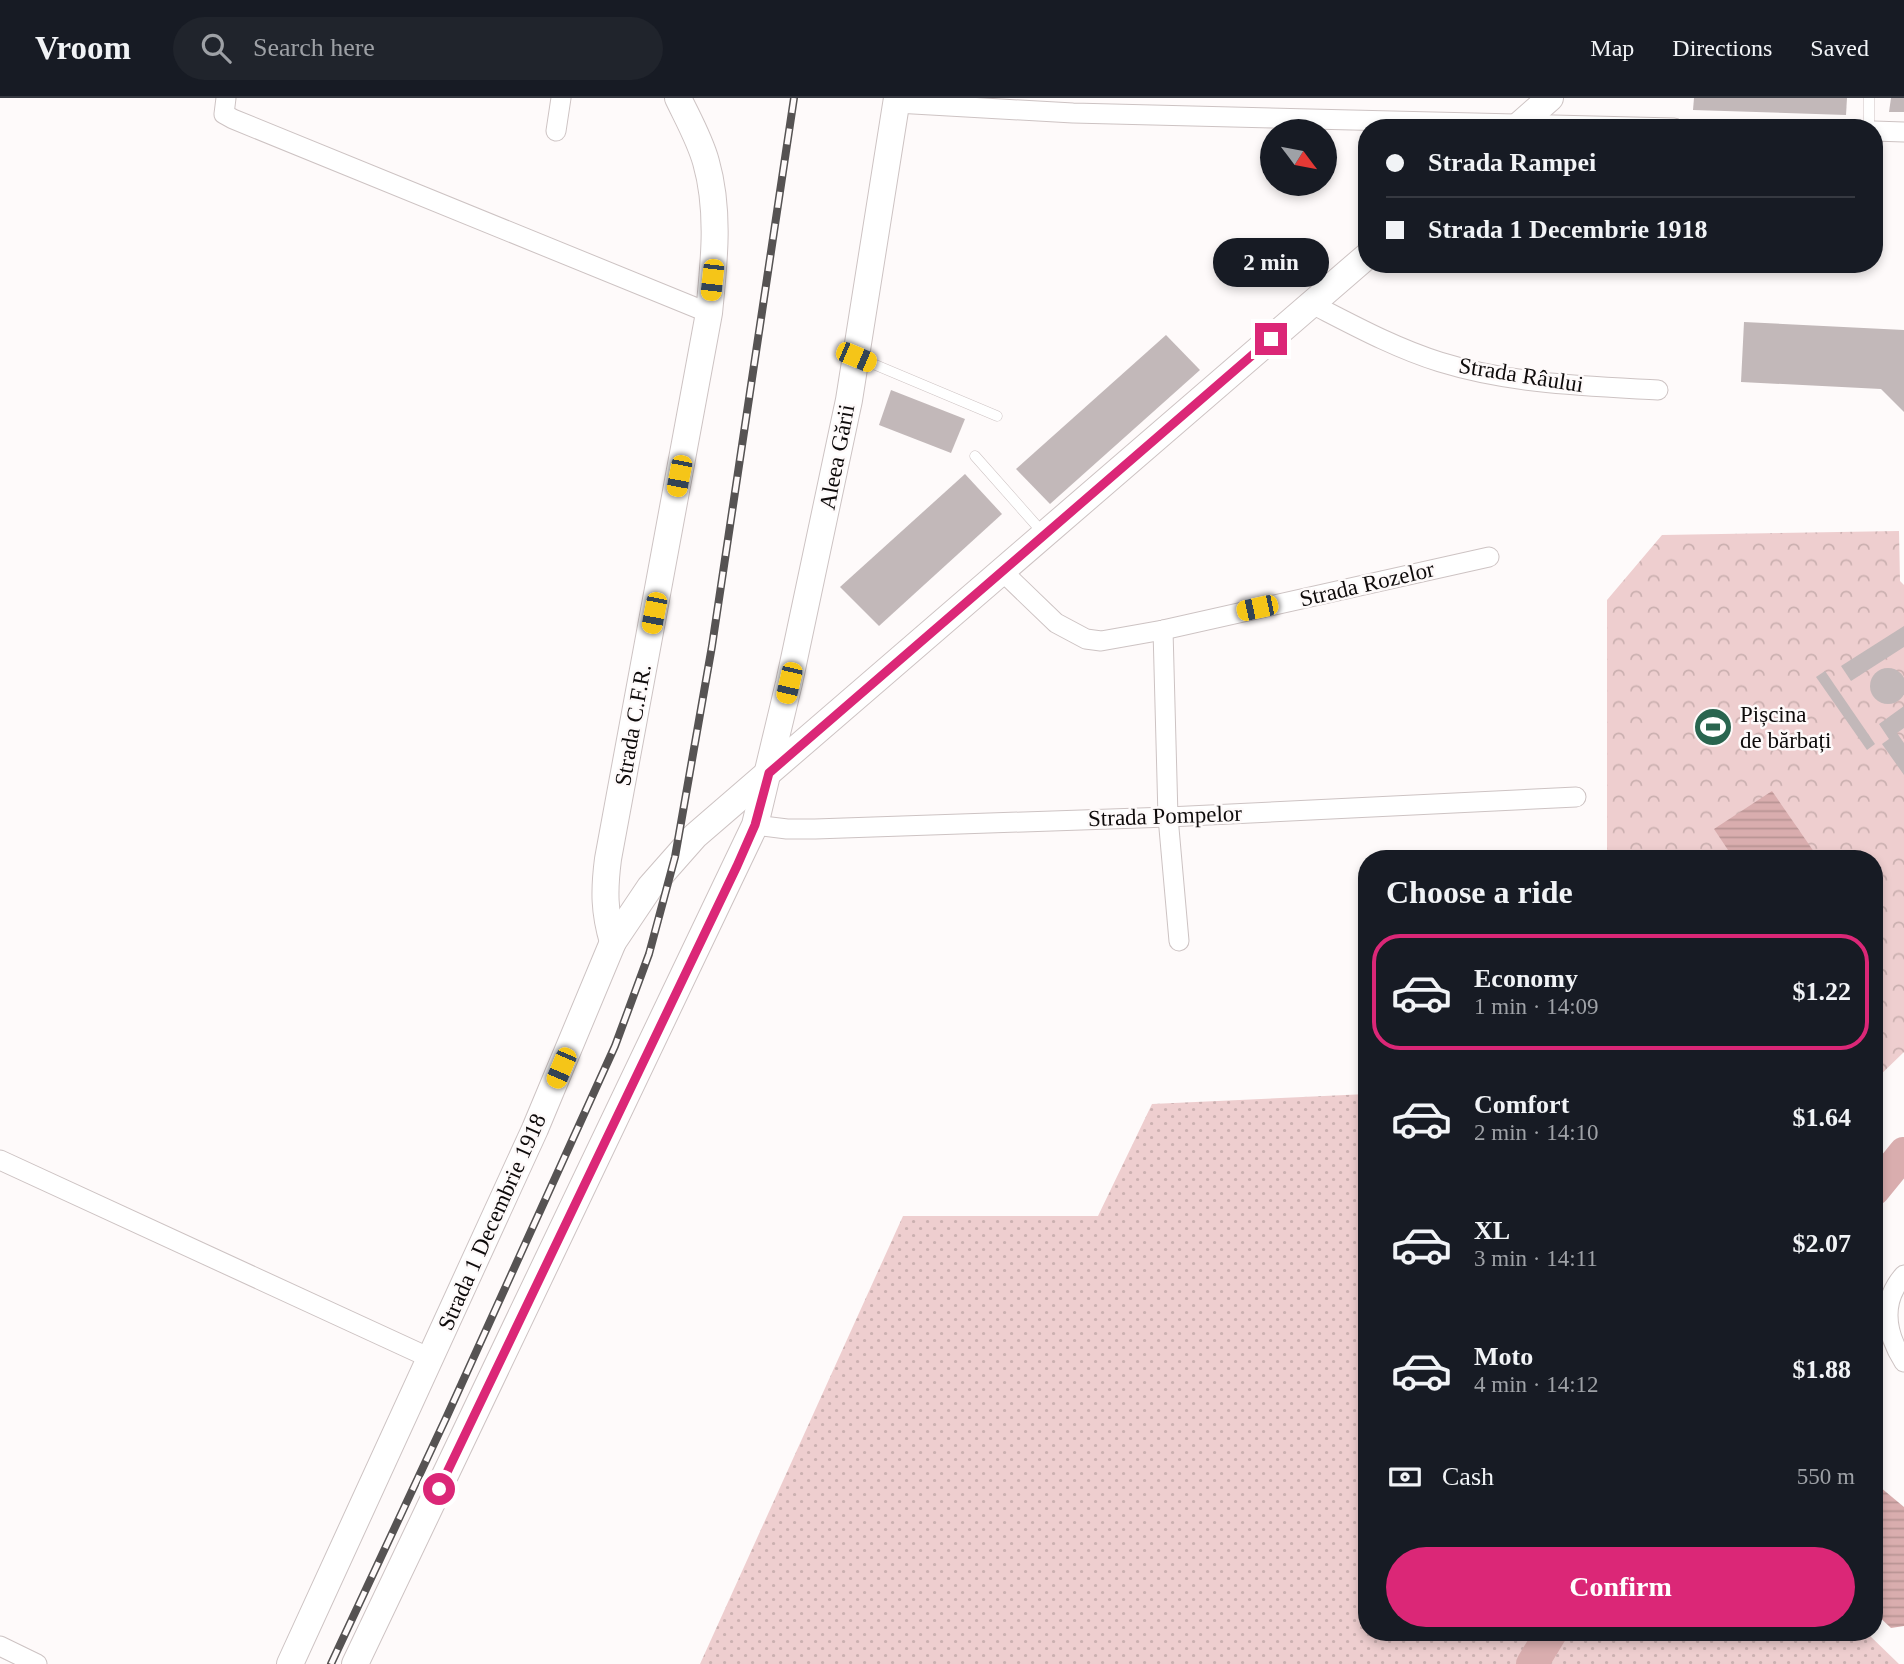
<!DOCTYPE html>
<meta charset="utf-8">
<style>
:root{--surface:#171b24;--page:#20242c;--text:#f1f3f6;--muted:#9ea1a6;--line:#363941;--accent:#db2777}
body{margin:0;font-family:"Times New Roman",serif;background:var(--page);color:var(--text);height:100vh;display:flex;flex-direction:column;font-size:26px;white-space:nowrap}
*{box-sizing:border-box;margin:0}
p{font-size:23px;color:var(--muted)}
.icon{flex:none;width:38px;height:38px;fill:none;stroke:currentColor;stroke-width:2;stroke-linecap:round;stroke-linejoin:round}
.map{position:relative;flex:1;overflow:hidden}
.side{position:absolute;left:1358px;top:752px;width:525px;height:791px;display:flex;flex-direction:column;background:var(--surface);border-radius:28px;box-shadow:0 4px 10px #0003}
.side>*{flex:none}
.hud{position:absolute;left:1358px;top:21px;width:525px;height:154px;border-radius:28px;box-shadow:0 4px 10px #0003;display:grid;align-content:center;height:154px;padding:0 28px;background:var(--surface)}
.needle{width:46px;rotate:122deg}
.controls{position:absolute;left:1260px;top:21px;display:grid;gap:14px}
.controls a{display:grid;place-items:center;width:77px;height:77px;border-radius:50%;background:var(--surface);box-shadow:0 4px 10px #0003;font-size:35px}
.end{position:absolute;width:32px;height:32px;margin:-16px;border:9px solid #db2777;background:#fff;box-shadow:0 0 0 4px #fff}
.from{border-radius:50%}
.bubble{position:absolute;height:49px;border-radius:24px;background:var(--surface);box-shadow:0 4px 10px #0003;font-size:23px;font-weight:700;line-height:49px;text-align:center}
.car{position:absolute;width:21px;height:42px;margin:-21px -10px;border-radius:9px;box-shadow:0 0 5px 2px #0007;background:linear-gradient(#f5c518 24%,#345 0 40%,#f5c518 0 76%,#345 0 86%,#f5c518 0)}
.hud b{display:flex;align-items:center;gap:24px;height:66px;font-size:26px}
.hud b+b{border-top:2px solid var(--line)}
.hud i{width:18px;height:18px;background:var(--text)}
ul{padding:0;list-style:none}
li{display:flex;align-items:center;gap:21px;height:116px;margin:0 14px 10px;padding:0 14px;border:4px solid transparent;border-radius:28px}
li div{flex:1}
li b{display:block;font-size:26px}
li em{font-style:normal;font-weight:700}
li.active{border-color:var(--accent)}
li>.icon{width:63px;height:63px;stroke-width:1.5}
h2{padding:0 28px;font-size:32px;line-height:84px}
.pay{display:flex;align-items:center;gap:18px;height:77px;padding:0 28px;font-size:26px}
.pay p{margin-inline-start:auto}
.action{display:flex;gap:14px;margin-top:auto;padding:14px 28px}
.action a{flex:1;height:80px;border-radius:42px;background:var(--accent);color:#fff;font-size:28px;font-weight:700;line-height:80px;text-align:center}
header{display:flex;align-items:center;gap:42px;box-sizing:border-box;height:98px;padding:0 35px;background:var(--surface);border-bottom:2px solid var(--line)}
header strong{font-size:33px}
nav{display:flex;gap:38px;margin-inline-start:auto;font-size:24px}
.search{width:490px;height:63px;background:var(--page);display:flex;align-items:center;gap:18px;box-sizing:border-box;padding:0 24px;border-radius:38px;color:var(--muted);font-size:26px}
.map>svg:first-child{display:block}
</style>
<header>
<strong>Vroom</strong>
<div class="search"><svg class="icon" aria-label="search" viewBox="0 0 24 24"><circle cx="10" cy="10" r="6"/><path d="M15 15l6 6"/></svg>Search here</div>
<nav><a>Map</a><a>Directions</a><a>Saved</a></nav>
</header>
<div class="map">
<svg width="1904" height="1566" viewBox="0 0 1904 1566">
<defs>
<pattern id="grass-dots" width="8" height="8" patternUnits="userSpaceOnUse" patternTransform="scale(1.75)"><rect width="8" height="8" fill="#eececf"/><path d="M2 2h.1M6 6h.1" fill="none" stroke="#cbb0b0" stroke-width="1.8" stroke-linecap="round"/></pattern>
<pattern id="park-crowns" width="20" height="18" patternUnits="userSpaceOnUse" patternTransform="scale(1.75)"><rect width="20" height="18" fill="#eececf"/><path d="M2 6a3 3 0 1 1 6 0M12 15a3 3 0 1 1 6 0" fill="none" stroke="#cbb0b0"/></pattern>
<pattern id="water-rules" width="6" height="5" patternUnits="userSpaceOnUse" patternTransform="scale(1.75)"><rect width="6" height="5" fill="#d9adae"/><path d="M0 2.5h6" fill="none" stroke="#b99494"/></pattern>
</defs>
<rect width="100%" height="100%" fill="#fefafa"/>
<!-- grass -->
<polygon fill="url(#grass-dots)" points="1367,996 1367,1535 1867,1535 1899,1566 700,1566 903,1118 1098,1118 1152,1006"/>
<!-- park -->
<polygon fill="url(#park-crowns)" points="1899,433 1900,483 1904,487 1904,954 1874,983 1874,761 1607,761 1607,502 1662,437"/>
<!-- water -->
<g fill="url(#water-rules)">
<circle cx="1713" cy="629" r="17"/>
<polygon points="1772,693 1819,761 1734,761 1714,731"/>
<polygon points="1874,1384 1904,1409 1904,1528 1891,1530 1874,1514"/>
</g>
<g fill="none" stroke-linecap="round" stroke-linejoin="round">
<!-- river -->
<g stroke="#d9adae" stroke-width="32">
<polyline points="1874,1092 1904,1055"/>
<polyline points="1532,1566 1551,1535"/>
</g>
</g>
<!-- building -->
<g fill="#c2b8b9">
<polygon points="1694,0 1847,0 1846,17 1693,12"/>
<polygon points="1891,0 1904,0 1904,14 1889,14"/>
<polygon points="1744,224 1904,232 1904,314 1881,291 1741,284"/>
<polygon points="1166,237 1200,272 1050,406 1016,371"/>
<polygon points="891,292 965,321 951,355 879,327"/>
<polygon points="965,376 1002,416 879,528 840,489"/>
<polygon points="1904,528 1904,549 1851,583 1841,568"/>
<circle cx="1888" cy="588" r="18"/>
<polygon points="1825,573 1875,646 1867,652 1816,579"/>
<polygon points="1904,608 1904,630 1897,635 1904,645 1904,677 1882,646 1889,641 1879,626"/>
</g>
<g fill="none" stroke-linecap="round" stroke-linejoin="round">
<defs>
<g id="lane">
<polyline points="1869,30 1869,0"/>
<polyline points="859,260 997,318"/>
<polyline points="975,358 1044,436"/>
</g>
<g id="street">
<polyline points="226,0 224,16 233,21 709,215"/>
<polyline points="896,5 1073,15 1674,30"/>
<polyline points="556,33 561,0"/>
<polyline points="1874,33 1904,34"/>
<path d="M1312,206C1353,227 1395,250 1440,264C1511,286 1585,288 1658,292"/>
<polyline points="1003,474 1056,525 1086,541 1101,543 1163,532 1489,459"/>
<polyline points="1163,532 1168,719 1179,843"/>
<polyline points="755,727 787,731 815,731 1168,719 1576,699"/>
<polyline points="0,1062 430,1260"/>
<path d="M1904,1177C1880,1204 1886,1236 1904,1264"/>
<polyline points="0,1548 37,1566"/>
</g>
<g id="secondary">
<polyline points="1516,30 1550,0"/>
<path d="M613,844C604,814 604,792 608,761L709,215C714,165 720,113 706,64C700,42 688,21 678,0"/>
<polyline points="290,1566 535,1031 613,844 650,789 695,738 1367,158"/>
<polyline points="355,1566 755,727 789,585 849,302 897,0"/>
</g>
</defs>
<!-- lane casing -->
<use href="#lane" stroke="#cdc3c3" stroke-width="11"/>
<!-- street casing -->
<use href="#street" stroke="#cdc3c3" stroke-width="21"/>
<!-- secondary casing -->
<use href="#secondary" stroke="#cdc3c3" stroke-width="28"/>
<!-- lane -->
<use href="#lane" stroke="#fff" stroke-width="10"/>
<!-- street -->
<use href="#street" stroke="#fff" stroke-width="19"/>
<!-- secondary -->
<use href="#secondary" stroke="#fff" stroke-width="26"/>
<defs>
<polyline id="rail" points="331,1566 447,1318 615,948 649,856 675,759 712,548 794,0"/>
</defs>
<!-- rail casing -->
<use href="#rail" stroke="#565353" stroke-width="8"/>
<!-- rail -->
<use href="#rail" stroke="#fefafa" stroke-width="5" stroke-dasharray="16" stroke-linecap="butt"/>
</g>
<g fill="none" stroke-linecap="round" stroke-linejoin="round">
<!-- route -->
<polyline stroke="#db2777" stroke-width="9" points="439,1391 737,768 755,727 769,675 1271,241"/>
</g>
<!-- icons -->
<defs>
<symbol id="stadium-disc" viewBox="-11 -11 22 22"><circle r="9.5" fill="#29654f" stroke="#fefafa"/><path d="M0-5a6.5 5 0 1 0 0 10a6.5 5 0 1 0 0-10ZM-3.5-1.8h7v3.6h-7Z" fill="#fff"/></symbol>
</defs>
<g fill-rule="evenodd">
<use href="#stadium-disc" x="1691" y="607" width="44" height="44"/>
</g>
<g text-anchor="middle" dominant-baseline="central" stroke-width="5" stroke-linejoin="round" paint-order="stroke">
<!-- street labels -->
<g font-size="23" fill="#0e0b0b" stroke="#fefafa">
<text transform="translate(1521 277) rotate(9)">Strada Râului</text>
<text transform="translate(837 359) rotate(-79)">Aleea Gării</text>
<text transform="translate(1367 486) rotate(-13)">Strada Rozelor</text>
<text transform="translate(633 627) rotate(-80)">Strada C.F.R.</text>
<text transform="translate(1165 718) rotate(-2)">Strada Pompelor</text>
<text transform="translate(492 1124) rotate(-66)">Strada 1 Decembrie 1918</text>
</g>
<!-- poi labels -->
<g font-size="23" fill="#0e0b0b" stroke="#fefafa" text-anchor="start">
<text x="1740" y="616">Pișcina<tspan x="1740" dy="26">de bărbați</tspan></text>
</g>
</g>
</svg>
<div class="controls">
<a><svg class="needle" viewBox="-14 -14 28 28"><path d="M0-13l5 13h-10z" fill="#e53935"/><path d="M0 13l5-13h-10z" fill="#9ea1a6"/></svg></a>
</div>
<i class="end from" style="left:439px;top:1391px"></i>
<i class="end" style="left:1271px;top:241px"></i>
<div class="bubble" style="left:1213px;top:140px;width:116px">2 min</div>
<i class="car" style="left:712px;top:182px;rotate:186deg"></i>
<i class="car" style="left:856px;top:259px;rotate:113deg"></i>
<i class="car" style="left:679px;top:378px;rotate:191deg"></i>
<i class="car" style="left:1257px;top:510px;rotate:258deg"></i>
<i class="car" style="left:654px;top:515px;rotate:191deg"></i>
<i class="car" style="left:789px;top:585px;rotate:193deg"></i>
<i class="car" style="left:561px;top:970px;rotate:203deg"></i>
<div class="hud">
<b><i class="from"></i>Strada Rampei</b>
<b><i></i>Strada 1 Decembrie 1918</b>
</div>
<section class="side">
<h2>Choose a ride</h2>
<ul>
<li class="active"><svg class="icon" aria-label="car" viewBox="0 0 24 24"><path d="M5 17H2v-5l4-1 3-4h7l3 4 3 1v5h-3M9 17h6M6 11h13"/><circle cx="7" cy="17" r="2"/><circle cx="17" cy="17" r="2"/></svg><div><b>Economy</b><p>1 min · 14:09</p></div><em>$1.22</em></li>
<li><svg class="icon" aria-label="car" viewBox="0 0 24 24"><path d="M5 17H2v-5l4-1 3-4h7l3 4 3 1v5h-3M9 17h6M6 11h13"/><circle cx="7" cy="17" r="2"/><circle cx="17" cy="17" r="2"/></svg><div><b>Comfort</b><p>2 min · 14:10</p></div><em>$1.64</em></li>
<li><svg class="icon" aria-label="car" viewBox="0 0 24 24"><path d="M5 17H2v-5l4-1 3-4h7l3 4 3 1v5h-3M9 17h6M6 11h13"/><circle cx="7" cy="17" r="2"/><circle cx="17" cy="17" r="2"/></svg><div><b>XL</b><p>3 min · 14:11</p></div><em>$2.07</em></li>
<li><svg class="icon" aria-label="car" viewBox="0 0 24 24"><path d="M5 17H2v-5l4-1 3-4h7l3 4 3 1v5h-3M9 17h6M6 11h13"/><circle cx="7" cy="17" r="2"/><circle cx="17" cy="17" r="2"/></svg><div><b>Moto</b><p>4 min · 14:12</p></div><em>$1.88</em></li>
</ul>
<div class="pay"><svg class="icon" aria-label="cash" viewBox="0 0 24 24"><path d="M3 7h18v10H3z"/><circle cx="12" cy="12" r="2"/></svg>Cash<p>550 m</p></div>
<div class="action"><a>Confirm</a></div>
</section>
</div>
